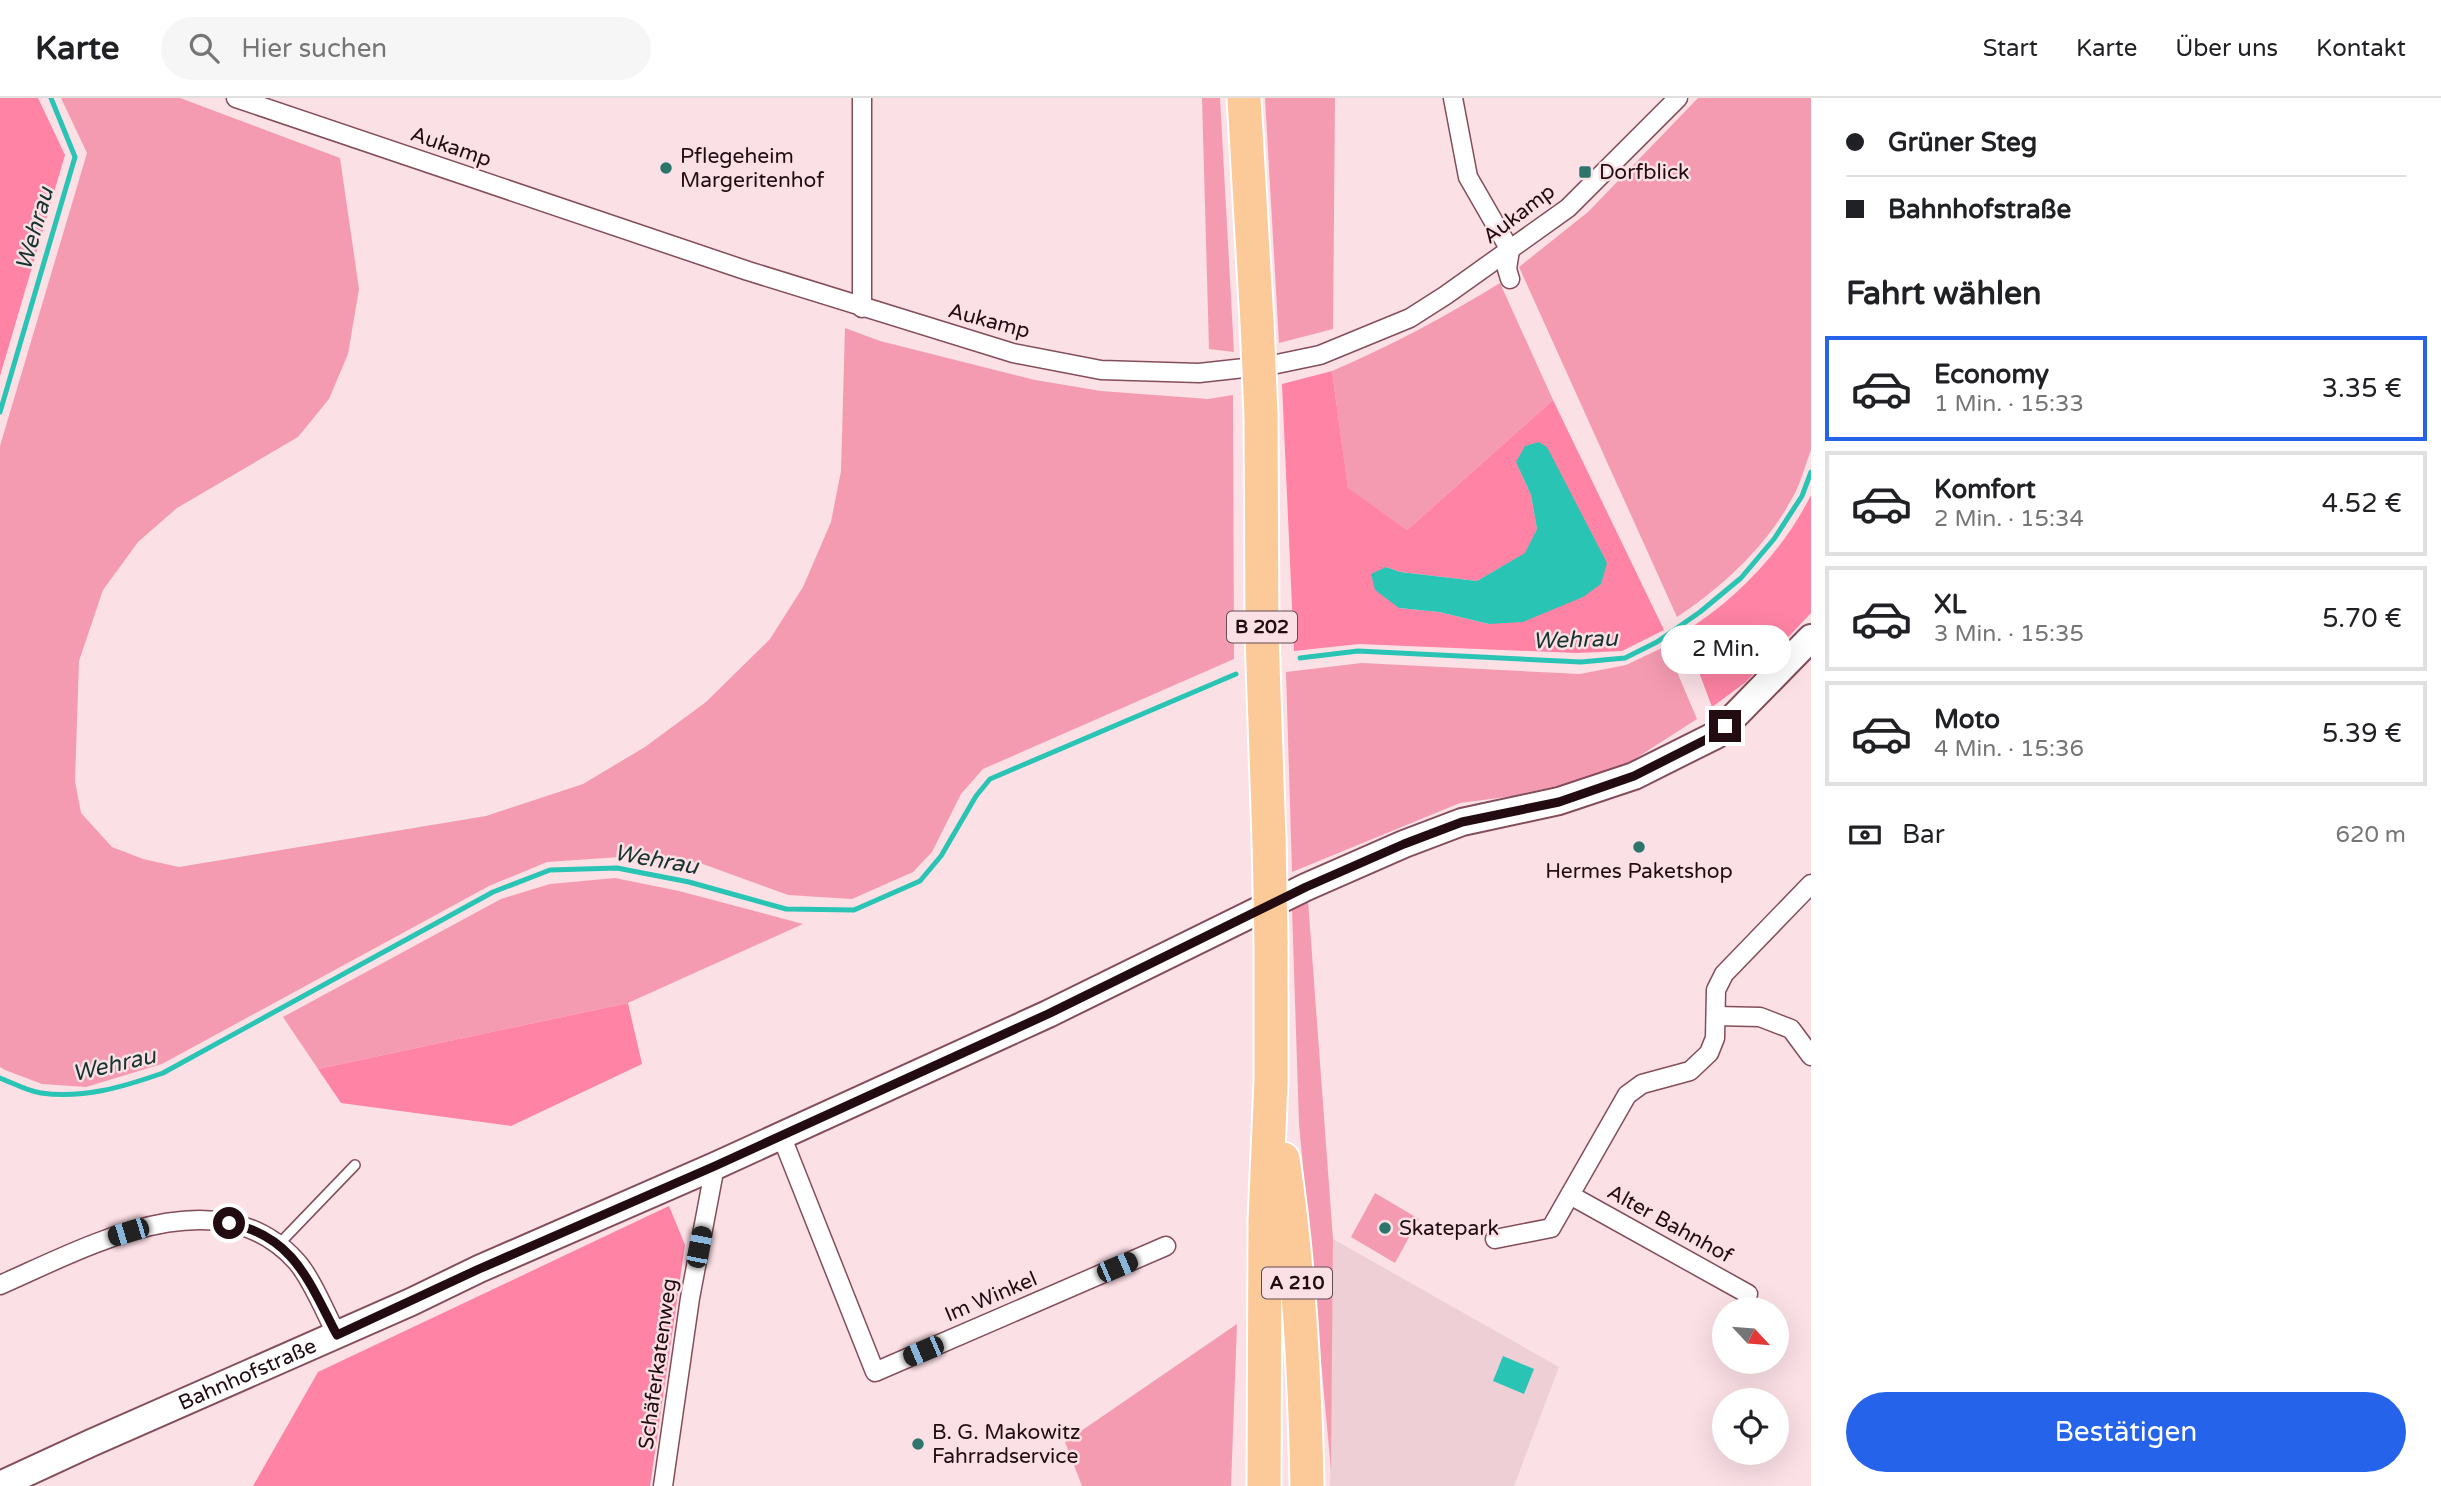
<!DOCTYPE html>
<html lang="de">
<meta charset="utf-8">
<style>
:root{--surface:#fff;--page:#f6f6f6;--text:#202124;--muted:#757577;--line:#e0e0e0;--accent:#2563eb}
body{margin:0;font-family:"Varela Round",sans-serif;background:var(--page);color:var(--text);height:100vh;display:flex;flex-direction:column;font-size:26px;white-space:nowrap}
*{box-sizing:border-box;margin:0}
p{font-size:23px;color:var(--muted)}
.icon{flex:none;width:38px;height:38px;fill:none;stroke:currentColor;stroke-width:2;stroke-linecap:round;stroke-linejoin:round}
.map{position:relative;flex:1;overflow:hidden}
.sheet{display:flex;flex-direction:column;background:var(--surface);width:630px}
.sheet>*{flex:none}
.guide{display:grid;align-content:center;height:154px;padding:0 35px;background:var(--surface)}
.needle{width:46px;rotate:116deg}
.controls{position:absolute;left:1712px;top:1199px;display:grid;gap:14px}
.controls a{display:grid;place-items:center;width:77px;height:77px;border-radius:50%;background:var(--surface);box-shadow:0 7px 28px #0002;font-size:35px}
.end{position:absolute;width:32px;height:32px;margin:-16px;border:9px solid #220c12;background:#fff;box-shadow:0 0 0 4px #fff}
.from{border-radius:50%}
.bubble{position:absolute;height:49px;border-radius:24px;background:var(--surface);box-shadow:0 7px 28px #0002;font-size:23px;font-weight:600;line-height:49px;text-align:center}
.car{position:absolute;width:21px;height:42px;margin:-21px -10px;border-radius:9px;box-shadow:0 0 5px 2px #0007;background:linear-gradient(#222 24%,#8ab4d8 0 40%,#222 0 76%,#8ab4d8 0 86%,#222 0)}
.guide b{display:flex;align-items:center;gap:24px;height:66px;font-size:26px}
.guide b+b{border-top:2px solid var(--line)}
.guide i{width:18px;height:18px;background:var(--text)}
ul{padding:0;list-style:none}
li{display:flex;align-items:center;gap:21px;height:105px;margin:0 14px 10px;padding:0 21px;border:4px solid var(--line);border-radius:0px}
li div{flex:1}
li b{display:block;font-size:26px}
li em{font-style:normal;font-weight:600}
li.selected{border-color:var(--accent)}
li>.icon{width:63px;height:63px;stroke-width:1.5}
h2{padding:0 35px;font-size:32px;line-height:84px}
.pay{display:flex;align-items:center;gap:18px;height:77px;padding:0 35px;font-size:26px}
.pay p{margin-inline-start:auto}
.action{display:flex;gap:14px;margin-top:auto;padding:14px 35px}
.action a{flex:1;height:80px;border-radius:42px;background:var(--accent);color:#fff;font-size:28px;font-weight:600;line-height:80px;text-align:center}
header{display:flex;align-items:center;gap:42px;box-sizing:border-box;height:98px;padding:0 35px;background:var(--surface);border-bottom:2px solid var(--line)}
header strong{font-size:33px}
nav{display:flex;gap:38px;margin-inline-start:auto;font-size:24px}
.search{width:490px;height:63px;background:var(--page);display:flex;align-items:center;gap:18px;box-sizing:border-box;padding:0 24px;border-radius:38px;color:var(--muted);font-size:26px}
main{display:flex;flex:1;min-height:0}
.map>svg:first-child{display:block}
</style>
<header>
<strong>Karte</strong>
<div class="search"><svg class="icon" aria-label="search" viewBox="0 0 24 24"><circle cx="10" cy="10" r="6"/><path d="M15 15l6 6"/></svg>Hier suchen</div>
<nav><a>Start</a><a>Karte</a><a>Über uns</a><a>Kontakt</a></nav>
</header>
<main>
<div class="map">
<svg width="1811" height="1388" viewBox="0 0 1811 1388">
<rect width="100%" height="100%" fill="#fbe0e6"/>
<!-- built -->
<polygon fill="#eecfd6" points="1333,1141 1559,1269 1514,1388 1330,1388"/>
<!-- green -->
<g fill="#f59bb1">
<polygon points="61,0 180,0 340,60 359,191 348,256 329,301 298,339 177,410 138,444 103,492 79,563 75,683 81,715 112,749 143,761 179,769 486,718 583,686 645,649 706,604 770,541 803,489 831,424 841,373 845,230 880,243 1035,282 1101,293 1208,301 1233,297 1234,561 983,671 961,696 932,754 913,774 852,801 788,797 700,765 620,759 547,764 489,788 162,966 86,989 42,986 5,972 0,969 0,348 87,55"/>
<polygon points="1202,0 1220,0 1234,254 1209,251"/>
<polygon points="1265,0 1335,0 1333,231 1279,245"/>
<path d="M1698,0H1811V352C1806,365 1802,380 1796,393C1770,445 1725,487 1677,519L1519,169L1588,114Z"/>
<path d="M1500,185L1553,302L1407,432L1348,391L1332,273C1390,248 1445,219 1500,185Z"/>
<polygon points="1666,548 1697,621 1630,664 1588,681 1513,698 1460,705 1292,774 1286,574 1362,565 1580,576 1626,567"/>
<polygon points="615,780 679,793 803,826 628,905 318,971 283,919 501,801 550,786"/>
<polygon points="1308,802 1333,1141 1331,1372 1299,1026 1292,811"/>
<polygon points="1375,1095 1419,1121 1395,1165 1351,1139"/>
<polygon points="1237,1226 1231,1388 1082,1388 1065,1344"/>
</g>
<!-- forest -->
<g fill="#ff83a5" fill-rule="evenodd">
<polygon points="0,0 38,0 65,57 0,278"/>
<path d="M1332,273L1348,390L1407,432L1553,302L1664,532L1622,553L1576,555L1359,546L1294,553L1282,286ZM1516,364L1583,499L1489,526L1439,514L1399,510L1386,469L1400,474L1477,483L1526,455L1537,431L1531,397Z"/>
<path d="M1811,397V515L1746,584L1712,609L1684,534C1736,502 1784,452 1811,397Z"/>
<polygon points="628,905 642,966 511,1028 341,1005 318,971"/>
<polygon points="669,1108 685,1147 650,1388 253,1388 318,1274"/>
</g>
<!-- water -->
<g fill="#2ac4b4">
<polygon points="1539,344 1547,349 1607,465 1601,486 1583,499 1523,524 1489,526 1439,514 1399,510 1375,492 1371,476 1386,469 1400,474 1477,483 1525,455 1537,431 1531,397 1516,364 1525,348"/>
<polygon points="1503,1258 1534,1271 1524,1296 1493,1283"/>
</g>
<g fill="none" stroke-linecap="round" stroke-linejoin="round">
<!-- stream -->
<g stroke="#2ac4b4" stroke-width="5">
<polyline points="0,314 75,59 51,0"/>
<polyline points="1300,560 1358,553 1581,564 1625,560 1657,544 1700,514 1741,480 1774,441 1802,398 1811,374"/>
<path d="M0,980C13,985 27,993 41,995C83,1001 123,989 163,975L493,794L550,772L617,770L689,784L786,811L854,812L920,783L941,758L976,698L990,681L1236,576"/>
</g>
<defs>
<polyline id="lane" points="279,1146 355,1067"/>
<g id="street">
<polyline points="236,0 748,173 1013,255 1101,272 1199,275 1272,267 1320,257 1410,220 1446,197 1568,110 1678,0"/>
<polyline points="1453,0 1468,79 1510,152 1507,171 1510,181"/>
<polyline points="862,210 862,0"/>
<polyline points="1716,918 1760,919 1791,931 1811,958"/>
<polyline points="781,1037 875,1274 1166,1148"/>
<polyline points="1570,1097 1748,1196"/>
<polyline points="1495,1141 1551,1130 1627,997 1642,986 1690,973 1709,955 1715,940 1716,892 1724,876 1811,786"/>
<path d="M0,1187C85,1150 217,1075 296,1163C311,1179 326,1216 337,1237"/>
<polyline points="663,1388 690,1200 715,1068"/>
</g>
<g id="secondary">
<path id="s1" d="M0,1387L91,1345L411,1204L479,1171L715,1068L1048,916L1306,789L1404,746L1462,724L1559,703L1634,678L1716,637L1811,540"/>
</g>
<g id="highway">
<polyline points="1244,0 1257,224"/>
<polyline points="1261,317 1262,537 1269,742"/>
<path d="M1283,1061C1299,1170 1305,1278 1307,1388"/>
<polyline points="1264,1388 1265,1123 1271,983 1271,843"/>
</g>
</defs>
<!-- lane casing -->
<use href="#lane" stroke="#844d5b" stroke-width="12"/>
<!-- street casing -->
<use href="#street" stroke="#844d5b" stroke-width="21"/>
<!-- secondary casing -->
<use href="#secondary" stroke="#844d5b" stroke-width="30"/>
<!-- highway casing -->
<use href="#highway" stroke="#fff" stroke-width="37"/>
<!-- lane -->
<use href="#lane" stroke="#fff" stroke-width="9"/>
<!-- street -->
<use href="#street" stroke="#fff" stroke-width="18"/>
<!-- secondary -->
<use href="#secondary" stroke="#fff" stroke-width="26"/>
<!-- highway -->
<use href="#highway" stroke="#fcc999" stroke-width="33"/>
<defs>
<g id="highway-bridge">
<polyline points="1257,224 1261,317"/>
<polyline points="1269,742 1271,843"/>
</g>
</defs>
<!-- highway-bridge casing -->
<use href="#highway-bridge" stroke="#fff" stroke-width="37" stroke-linecap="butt"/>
<!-- highway-bridge -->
<use href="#highway-bridge" stroke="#fcc999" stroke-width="33"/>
</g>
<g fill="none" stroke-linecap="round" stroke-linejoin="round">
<!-- route -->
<path stroke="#220c12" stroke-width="9" d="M229,1125C294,1138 309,1184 337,1237L479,1171L715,1068L1048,916L1306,789L1404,746L1462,724L1559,704L1634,678L1711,639L1725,628"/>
</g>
<!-- markers -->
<g fill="#2d746b" stroke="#fbe0e6" stroke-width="2.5">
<circle cx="666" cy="70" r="7"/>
<rect x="1578" y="67" width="14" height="14" rx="3.5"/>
<circle cx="1639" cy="749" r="7"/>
<circle cx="1385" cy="1130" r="7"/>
<circle cx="918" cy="1346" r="7"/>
</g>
<g text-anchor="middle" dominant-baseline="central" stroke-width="5" stroke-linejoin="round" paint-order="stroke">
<!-- shield labels -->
<g fill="#fbe0e6" stroke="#634c52" stroke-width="2">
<rect x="1227" y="513.5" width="70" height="31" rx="5"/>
<rect x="1262" y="1169.5" width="70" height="31" rx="5"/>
</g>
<g font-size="19" font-weight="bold" fill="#220c12">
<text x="1262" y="529">B 202</text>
<text x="1297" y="1185">A 210</text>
</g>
<!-- street labels -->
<g font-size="21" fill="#220c12" stroke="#fbe0e6">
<text transform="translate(451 49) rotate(19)">Aukamp</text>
<text transform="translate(1519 116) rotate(-37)">Aukamp</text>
<text transform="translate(989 223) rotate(15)">Aukamp</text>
<text transform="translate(1670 1126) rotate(29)">Alter Bahnhof</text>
<text transform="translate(991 1199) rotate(-23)">Im Winkel</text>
<text transform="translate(658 1266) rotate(-82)">Schäferkatenweg</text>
<text stroke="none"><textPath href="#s1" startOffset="271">Bahnhofstraße</textPath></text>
</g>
<!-- poi labels -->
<g font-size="21" fill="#220c12" stroke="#fbe0e6" text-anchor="start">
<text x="680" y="58">Pflegeheim<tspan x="680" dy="24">Margeritenhof</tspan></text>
<text x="1599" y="74">Dorfblick</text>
<text x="1639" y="773" text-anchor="middle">Hermes Paketshop</text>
<text x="1399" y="1130">Skatepark</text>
<text x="932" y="1334">B. G. Makowitz<tspan x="932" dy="24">Fahrradservice</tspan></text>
</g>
<!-- water labels -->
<g font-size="23" font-style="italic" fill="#15332f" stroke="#fbe0e6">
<text transform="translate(35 131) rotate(-74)">Wehrau</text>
<text transform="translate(1575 542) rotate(-2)">Wehrau</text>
<text transform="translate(656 762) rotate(10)">Wehrau</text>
<text transform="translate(114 967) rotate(-13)">Wehrau</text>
</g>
</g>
</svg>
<div class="controls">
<a><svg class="needle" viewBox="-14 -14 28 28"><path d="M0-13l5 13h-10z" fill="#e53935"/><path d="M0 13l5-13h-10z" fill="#757577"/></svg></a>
<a><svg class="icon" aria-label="locate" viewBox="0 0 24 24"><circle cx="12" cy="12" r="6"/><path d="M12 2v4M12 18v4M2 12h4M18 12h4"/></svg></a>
</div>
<i class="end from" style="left:229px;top:1125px"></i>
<i class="end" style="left:1725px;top:628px"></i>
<div class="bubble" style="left:1661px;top:527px;width:130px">2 Min.</div>
<i class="car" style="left:128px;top:1134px;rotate:253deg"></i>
<i class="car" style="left:699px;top:1149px;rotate:11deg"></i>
<i class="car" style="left:1117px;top:1169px;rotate:67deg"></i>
<i class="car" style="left:923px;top:1253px;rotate:247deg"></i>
</div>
<section class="sheet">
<div class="guide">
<b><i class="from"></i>Grüner Steg</b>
<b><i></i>Bahnhofstraße</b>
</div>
<h2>Fahrt wählen</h2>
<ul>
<li class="selected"><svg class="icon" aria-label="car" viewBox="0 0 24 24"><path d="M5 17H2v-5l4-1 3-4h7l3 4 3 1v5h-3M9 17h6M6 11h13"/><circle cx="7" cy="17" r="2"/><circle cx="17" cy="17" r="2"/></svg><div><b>Economy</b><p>1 Min. · 15:33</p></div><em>3.35 €</em></li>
<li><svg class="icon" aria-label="car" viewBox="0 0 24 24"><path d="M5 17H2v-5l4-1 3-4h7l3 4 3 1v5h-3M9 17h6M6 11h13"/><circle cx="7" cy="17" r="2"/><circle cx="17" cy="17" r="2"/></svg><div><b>Komfort</b><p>2 Min. · 15:34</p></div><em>4.52 €</em></li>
<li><svg class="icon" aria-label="car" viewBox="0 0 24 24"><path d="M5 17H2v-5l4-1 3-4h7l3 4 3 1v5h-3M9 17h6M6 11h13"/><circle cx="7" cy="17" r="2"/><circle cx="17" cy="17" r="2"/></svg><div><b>XL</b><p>3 Min. · 15:35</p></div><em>5.70 €</em></li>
<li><svg class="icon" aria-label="car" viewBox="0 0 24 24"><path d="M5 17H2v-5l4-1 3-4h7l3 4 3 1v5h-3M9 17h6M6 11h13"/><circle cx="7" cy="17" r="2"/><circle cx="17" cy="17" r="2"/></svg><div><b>Moto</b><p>4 Min. · 15:36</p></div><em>5.39 €</em></li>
</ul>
<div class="pay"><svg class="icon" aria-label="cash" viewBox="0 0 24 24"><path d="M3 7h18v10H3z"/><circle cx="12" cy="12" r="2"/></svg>Bar<p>620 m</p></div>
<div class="action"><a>Bestätigen</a></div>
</section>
</main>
